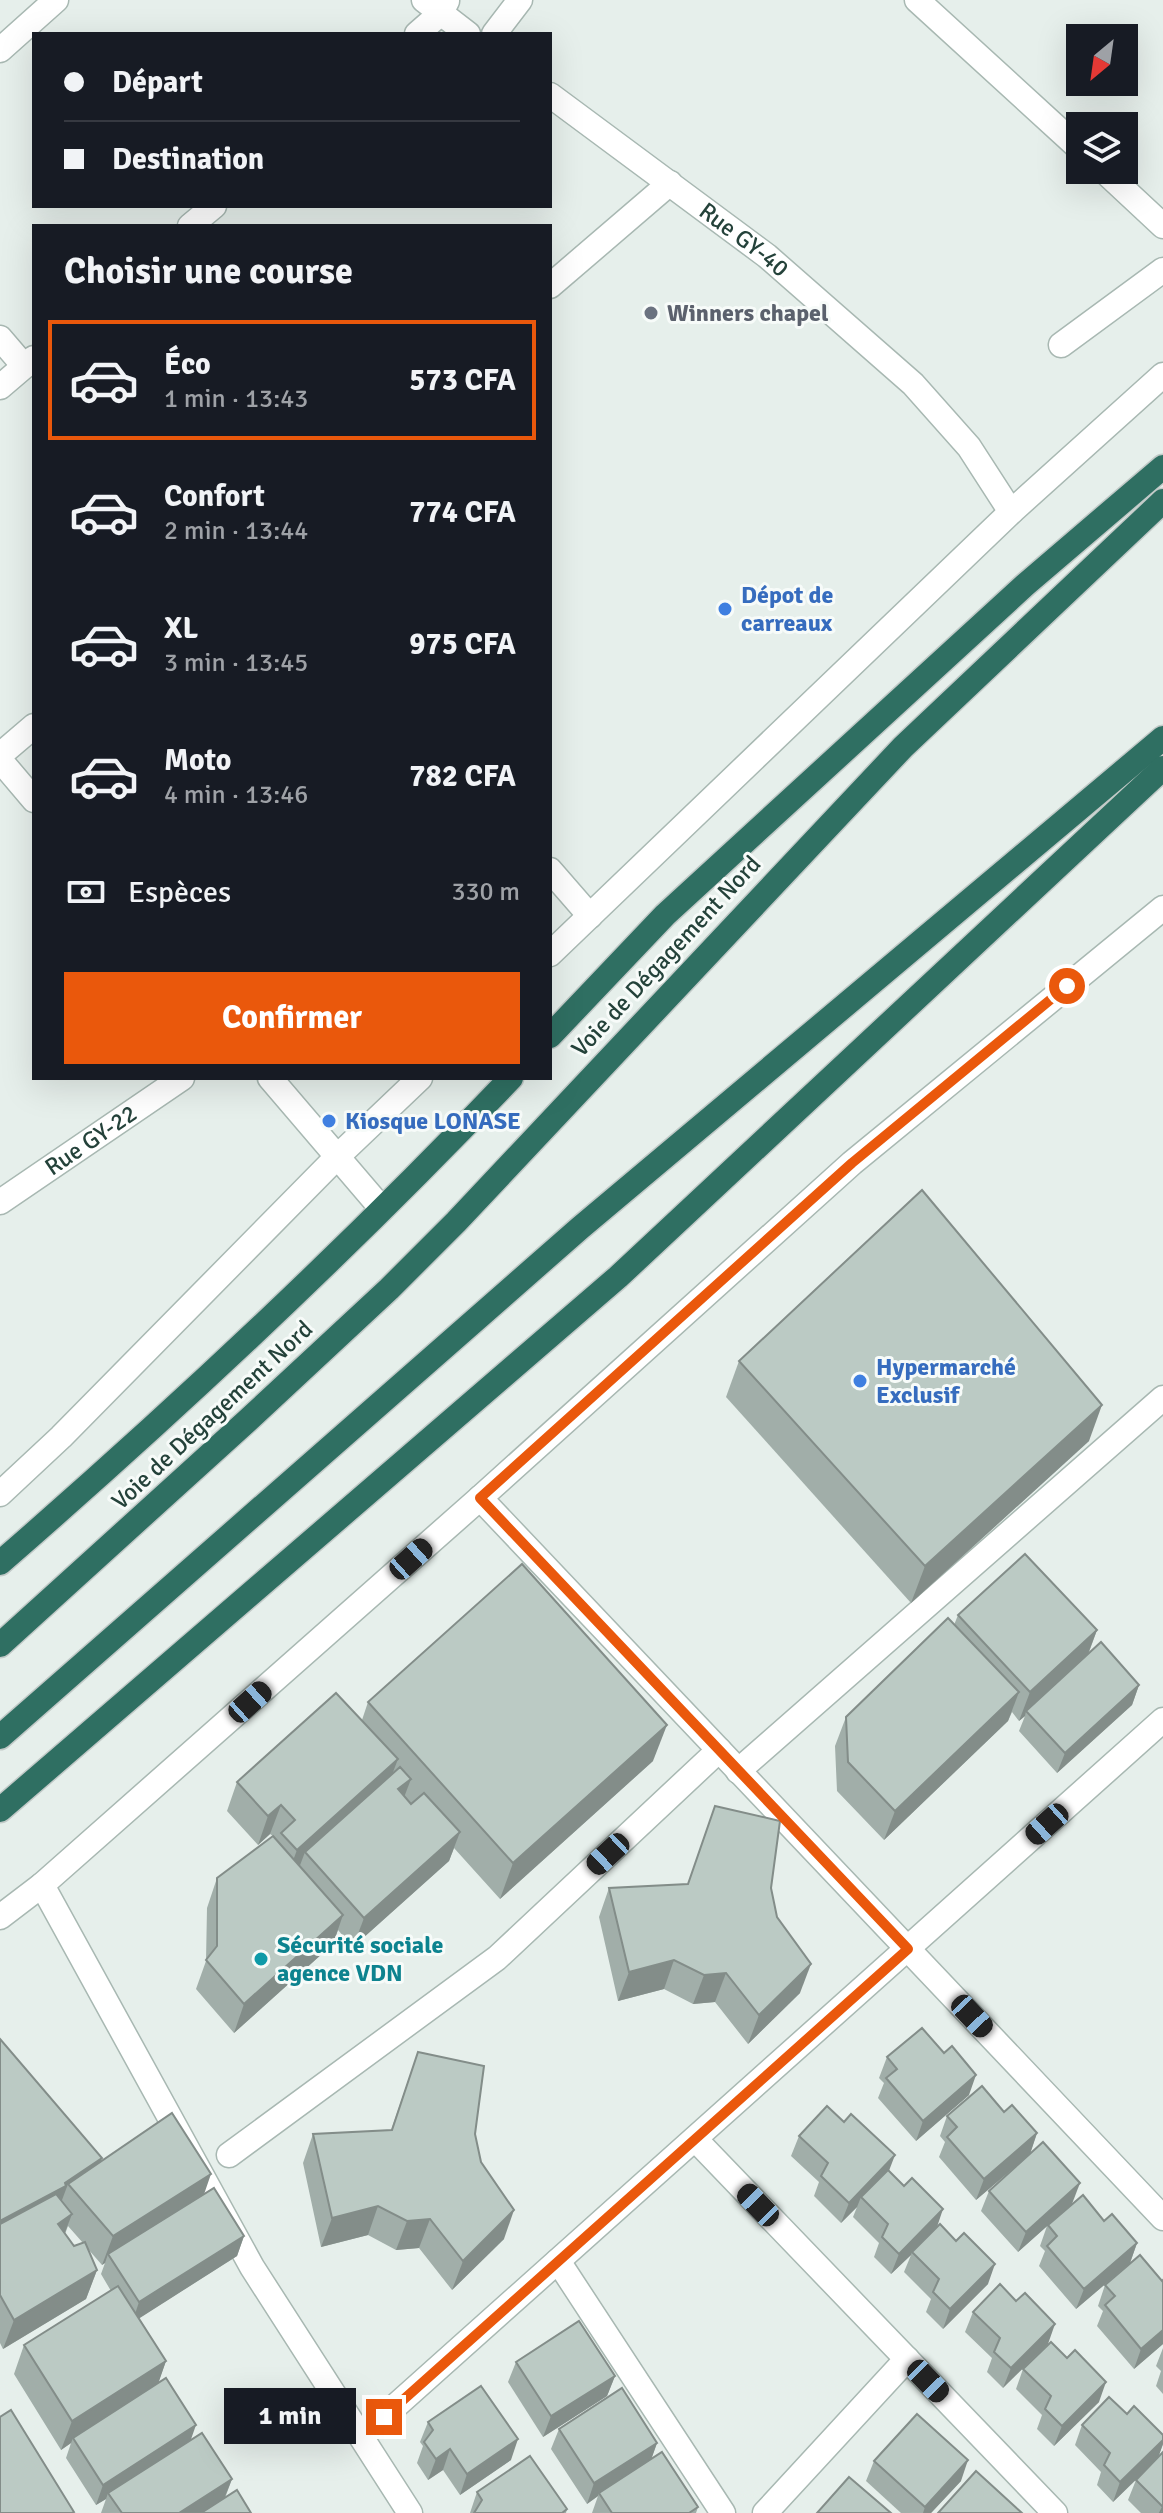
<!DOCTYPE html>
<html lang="fr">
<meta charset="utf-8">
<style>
:root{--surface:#171b24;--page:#20242c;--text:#f1f3f6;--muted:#9ea1a6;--line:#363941;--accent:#ea580c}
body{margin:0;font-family:Signika,sans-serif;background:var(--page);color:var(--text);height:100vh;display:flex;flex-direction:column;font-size:30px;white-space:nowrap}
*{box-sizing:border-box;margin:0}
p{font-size:26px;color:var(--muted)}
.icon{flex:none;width:44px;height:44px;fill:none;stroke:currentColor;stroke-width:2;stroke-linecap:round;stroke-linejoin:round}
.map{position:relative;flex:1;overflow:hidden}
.side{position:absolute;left:32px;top:224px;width:520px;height:856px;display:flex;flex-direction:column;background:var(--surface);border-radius:0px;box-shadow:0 8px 32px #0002}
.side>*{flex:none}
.hud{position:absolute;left:32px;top:32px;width:520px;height:176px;border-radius:0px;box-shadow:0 8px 32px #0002;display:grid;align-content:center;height:176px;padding:0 32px;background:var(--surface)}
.needle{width:52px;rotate:209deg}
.controls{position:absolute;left:1066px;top:24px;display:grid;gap:16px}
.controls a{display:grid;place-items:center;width:72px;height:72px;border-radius:0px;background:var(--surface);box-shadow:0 8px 32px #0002;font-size:40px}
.end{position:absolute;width:36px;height:36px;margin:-18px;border:10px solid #ea580c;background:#fff;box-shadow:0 0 0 4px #fff}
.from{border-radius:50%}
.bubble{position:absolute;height:56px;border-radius:0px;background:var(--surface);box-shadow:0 8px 32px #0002;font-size:26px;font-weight:700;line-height:56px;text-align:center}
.car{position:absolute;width:24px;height:48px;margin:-24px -12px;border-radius:10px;box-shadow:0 0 6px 2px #0007;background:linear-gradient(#222 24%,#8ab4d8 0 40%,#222 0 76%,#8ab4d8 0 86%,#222 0)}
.hud b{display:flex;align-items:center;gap:28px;height:76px;font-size:30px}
.hud b+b{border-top:2px solid var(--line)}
.hud i{width:20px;height:20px;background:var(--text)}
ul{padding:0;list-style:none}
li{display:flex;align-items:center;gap:24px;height:120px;margin:0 16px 12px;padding:0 16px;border:4px solid transparent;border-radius:0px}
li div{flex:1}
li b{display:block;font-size:30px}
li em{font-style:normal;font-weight:700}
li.current{border-color:var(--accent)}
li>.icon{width:72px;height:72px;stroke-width:1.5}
h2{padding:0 32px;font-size:36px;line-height:96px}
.pay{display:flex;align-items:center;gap:20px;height:88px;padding:0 32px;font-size:30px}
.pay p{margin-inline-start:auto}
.cta{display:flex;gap:16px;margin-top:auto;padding:16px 32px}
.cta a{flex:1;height:92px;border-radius:0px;background:var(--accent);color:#fff;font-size:32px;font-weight:700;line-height:92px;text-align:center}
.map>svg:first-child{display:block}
</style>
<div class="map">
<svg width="1163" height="2513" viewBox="0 0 1163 2513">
<rect width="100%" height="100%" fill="#e6efeb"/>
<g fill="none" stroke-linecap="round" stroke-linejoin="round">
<defs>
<g id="minor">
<polyline points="424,0 468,34"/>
<polyline points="917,0 1080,149"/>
<polyline points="417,34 441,13 447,1"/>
<polyline points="494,34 520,0"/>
<polyline points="0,50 56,0"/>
<path id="s1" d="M550,95L767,256L913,384L969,447L1011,512"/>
<polyline points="1103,170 1163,226"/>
<polyline points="190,226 214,206"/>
<polyline points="550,286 670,183"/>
<polyline points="0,338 24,366"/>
<polyline points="1061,345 1163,270"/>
<polyline points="0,387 34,358"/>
<polyline points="0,755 34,726"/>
<polyline points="0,760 34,800"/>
<polyline points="550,870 590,916"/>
<polyline points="550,954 1011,512 1163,375"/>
<polyline points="270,1078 382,1209"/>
<path id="s2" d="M0,1202L182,1078"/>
<polyline points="0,1494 61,1437 337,1157 420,1078"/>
<polyline points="480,1498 1163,2218"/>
<polyline points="738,1771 1163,1398"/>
<polyline points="42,1885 252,2267 410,2513"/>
<polyline points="0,1917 42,1885 480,1498 852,1163 1163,908"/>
<polyline points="695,2139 1055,2513"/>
<polyline points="229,2155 497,1958 719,1750"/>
<polyline points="558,2261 723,2513"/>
<polyline points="362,2436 1163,1720"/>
<polyline points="765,2513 907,2359"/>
</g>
<g id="highway">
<polyline points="550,1036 665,915 1025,585 1163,467"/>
<path d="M0,1563C177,1409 349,1248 511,1078"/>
<polyline points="0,1645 247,1421 389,1289 456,1222 903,747 1163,501"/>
<polyline points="0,1737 580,1228 1163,738"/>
<polyline points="0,1810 618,1277 1163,768"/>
</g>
</defs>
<!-- minor casing -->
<use href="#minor" stroke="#a8b8b2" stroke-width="27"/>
<!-- highway casing -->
<use href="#highway" stroke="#c2cac8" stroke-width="27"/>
<!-- minor -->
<use href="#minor" stroke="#fff" stroke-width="24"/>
<!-- highway -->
<use href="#highway" stroke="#2f6f62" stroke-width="24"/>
</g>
<!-- wall -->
<g fill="#a1aea9" fill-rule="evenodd">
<polygon points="739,1361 1089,1441 911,1603 726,1397"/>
<polygon points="958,1615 1097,1630 1088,1655 1139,1685 1132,1705 1057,1773 1019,1731 1025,1716 1019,1721 1012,1712 1008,1721 884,1840 837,1791 835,1746 846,1717 954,1625"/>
<polygon points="368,1702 653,1761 500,1899 454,1848 449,1861 353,1947 338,1930 333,1944 234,2033 196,1989 206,1961 207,1908 217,1878 273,1836 270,1834 258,1845 227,1811 237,1782 362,1720"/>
<polygon points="715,1806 771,1888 777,1917 800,1993 748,2044 715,2002 693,2004 664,1989 618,2001 599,1917 609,1888 688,1884"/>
<path d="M0,2039L102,2158L100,2162L204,2194L244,2236L237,2256L139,2318L166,2361L158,2383L191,2440L232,2479L225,2498L251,2513H101L106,2499L96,2505L66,2458L71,2443L61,2450L14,2374L24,2345L111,2291L101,2274L105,2263L102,2265L88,2249L97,2270L86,2299L3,2349L0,2343ZM68,2226L83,2243L74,2246L65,2234Z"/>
<polygon points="418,2052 475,2134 481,2162 504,2239 452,2290 419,2248 396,2250 368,2235 321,2247 303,2163 313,2134 391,2130"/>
<polygon points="944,2053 969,2095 916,2141 878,2098 884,2083 879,2078 887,2057"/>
<polygon points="1004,2112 1037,2133 1030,2154 976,2200 939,2157 945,2142 940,2136 947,2116"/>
<polygon points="799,2136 889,2171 937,2227 988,2284 943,2329 926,2312 931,2299 904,2272 911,2255 891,2274 874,2257 879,2243 853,2217 857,2207 841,2223 814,2196 819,2182 791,2156"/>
<polygon points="989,2191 1072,2204 1104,2221 1137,2243 1130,2263 1076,2309 1039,2266 1045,2251 1040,2246 1047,2226 1018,2252 981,2211"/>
<polygon points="1162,2281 1163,2344 1134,2369 1097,2326 1103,2311 1098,2306 1105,2285"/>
<polygon points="1016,2301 1055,2324 1003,2388 987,2372 992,2358 965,2332 973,2312"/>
<polygon points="1163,2348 1163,2394 1156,2386 1161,2371 1156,2366"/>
<polygon points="516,2362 615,2376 607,2396 543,2437 508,2382"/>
<polygon points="1023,2369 1099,2402 1054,2446 1037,2429 1042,2415 1016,2389"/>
<polygon points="1127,2414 1163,2435 1163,2444 1158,2457 1163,2513 1141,2513 1128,2500 1136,2480 1139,2477 1113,2502 1097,2485 1101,2472 1075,2445 1082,2425"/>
<polygon points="428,2422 511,2460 460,2495 443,2470 428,2480 417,2463 423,2446 420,2442"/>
<polygon points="559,2429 657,2443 651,2459 698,2507 696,2513 592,2513 598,2496 587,2504 551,2449"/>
<polygon points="874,2461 961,2481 931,2513 901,2513 866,2481"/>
<polygon points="477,2492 567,2509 566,2513 470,2513"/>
</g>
<!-- shaded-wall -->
<g fill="#838d89">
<polygon points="1102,1405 1089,1441 911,1603 925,1566"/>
<polygon points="1097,1630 1086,1659 1026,1711 1025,1716 1019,1721 1030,1692"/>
<polygon points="1139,1685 1132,1705 1057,1773 1065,1753"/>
<polygon points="1019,1692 1008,1721 884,1840 895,1811"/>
<polygon points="667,1725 653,1761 500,1899 513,1863"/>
<polygon points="398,1759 387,1788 305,1852 299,1868 286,1879 297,1850"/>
<polygon points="411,1779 400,1808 398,1789"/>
<polygon points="281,1805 270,1834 258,1845 268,1816"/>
<polygon points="460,1832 449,1861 353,1947 364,1918"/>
<polygon points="343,1915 333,1944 234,2033 244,2004"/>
<polygon points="674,1960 664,1989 618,2001 629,1972"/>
<polygon points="811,1964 800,1993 748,2044 759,2015"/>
<polygon points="726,1973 715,2002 693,2004 704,1975"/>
<polygon points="976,2075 969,2095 916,2141 923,2121"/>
<polygon points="1037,2133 1030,2154 976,2200 984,2179"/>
<polygon points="895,2155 887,2176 861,2197 857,2207 841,2223 849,2203"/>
<polygon points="102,2158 91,2187 68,2184 59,2208 0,2244 0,2221 65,2183"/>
<polygon points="211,2174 201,2203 108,2254 105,2263 102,2265 113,2236"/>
<polygon points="1080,2183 1072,2204 1018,2252 1026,2232"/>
<polygon points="378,2206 368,2235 321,2247 332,2218"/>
<polygon points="943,2209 936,2230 912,2252 911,2255 891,2274 899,2254"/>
<polygon points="514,2210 504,2239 452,2290 463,2261"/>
<polygon points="72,2214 61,2243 58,2224"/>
<polygon points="430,2219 419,2248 396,2250 407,2221"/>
<polygon points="244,2236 237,2256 132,2323 139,2302"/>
<polygon points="1137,2243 1130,2263 1076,2309 1084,2289"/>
<polygon points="995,2264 988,2284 943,2329 950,2309"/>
<polygon points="97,2270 86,2299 3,2349 14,2320"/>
<polygon points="1055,2324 1048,2344 1003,2388 1011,2368"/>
<polygon points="1163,2330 1163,2344 1134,2369 1141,2349"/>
<polygon points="166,2361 156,2390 73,2438 71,2443 61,2450 72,2421"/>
<polygon points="615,2376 607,2396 543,2437 551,2416"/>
<polygon points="1106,2382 1099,2402 1054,2446 1062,2426"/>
<polygon points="196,2425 189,2445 108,2493 106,2499 96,2505 103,2485"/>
<polygon points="518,2439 511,2460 460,2495 467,2474"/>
<polygon points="1163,2440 1163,2444 1158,2458 1113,2502 1120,2482"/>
<polygon points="657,2443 650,2463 599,2493 598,2496 587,2504 594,2483"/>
<polygon points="450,2449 443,2470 428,2480 436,2459"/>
<polygon points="968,2460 961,2481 931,2513 923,2513 925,2507"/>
<polygon points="232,2479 224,2499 203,2513 179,2513"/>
</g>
<!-- building -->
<g fill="#bbcac4" stroke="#838d89" stroke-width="2">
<polygon points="922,1190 1102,1405 925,1566 739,1361"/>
<polygon points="1025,1554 1097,1630 1030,1692 958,1615"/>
<polygon points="522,1564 667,1725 513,1863 368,1702"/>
<polygon points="948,1618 1019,1692 895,1811 848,1762 846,1717"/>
<polygon points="1101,1642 1139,1685 1065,1753 1026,1711"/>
<polygon points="336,1693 398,1759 297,1850 281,1833 295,1820 281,1805 268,1816 237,1782"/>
<polygon points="400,1767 411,1779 398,1789 411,1804 424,1793 460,1832 364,1918 305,1852"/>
<polygon points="715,1806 780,1821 771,1888 777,1917 811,1964 759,2015 726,1973 704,1975 674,1960 629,1972 609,1888 688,1884"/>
<polygon points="273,1836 343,1915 244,2004 206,1960 217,1946 217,1878"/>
<polygon points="922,2028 944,2053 952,2046 976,2075 923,2121 886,2078 897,2069 887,2057"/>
<polygon points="0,2039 102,2158 65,2183 66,2186 0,2221"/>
<polygon points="418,2052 484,2066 475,2134 481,2162 514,2210 463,2261 430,2219 407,2221 378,2206 332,2218 313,2134 392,2130"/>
<polygon points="982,2086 1004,2112 1012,2105 1037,2133 984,2179 947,2137 957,2127 947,2116"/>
<polygon points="827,2106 844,2122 851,2114 895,2155 849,2203 821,2176 828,2163 799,2136"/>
<polygon points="172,2113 211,2174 113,2236 68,2184"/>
<polygon points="1043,2142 1080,2183 1026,2232 989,2191"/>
<polygon points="888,2170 904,2186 912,2178 943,2209 899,2254 882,2237 888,2224 861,2197"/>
<polygon points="214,2188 244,2236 139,2302 108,2254"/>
<polygon points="56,2194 72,2214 58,2224 74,2246 85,2242 97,2270 14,2320 0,2295 0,2224"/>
<polygon points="1083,2195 1104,2221 1112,2214 1137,2243 1084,2289 1047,2246 1057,2236 1048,2225"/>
<polygon points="940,2224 956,2241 964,2233 995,2264 950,2309 933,2292 939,2279 912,2252"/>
<polygon points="1140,2255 1162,2281 1163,2280 1163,2330 1141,2349 1105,2305 1115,2296 1105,2285"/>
<polygon points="1000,2284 1016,2301 1025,2293 1055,2324 1011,2368 994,2352 1000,2338 973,2312"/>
<polygon points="118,2286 166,2361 72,2421 24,2345"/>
<polygon points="579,2321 615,2376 551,2416 516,2362"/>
<polygon points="1051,2342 1067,2358 1075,2350 1106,2382 1062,2426 1045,2409 1051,2396 1023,2369"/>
<polygon points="166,2378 196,2425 103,2485 73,2438"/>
<polygon points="481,2386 518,2439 467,2474 450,2449 436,2459 424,2442 433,2430 428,2422"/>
<polygon points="622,2388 657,2443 594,2483 559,2429"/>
<polygon points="1109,2397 1127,2414 1134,2406 1163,2435 1163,2440 1120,2482 1104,2465 1110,2453 1082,2425"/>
<polygon points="11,2410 74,2512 72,2513 0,2513 0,2417"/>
<polygon points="917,2414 968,2460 925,2507 874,2461"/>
<polygon points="202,2433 232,2479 179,2513 122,2513 108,2493"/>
<polygon points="662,2452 698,2507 689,2513 612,2513 599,2493"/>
<polygon points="1163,2452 1163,2513 1160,2513 1163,2507 1136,2480"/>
<polygon points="530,2456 567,2509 562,2513 474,2513 482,2500 477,2492"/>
<polygon points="976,2471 1022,2513 938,2513"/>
<polygon points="849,2477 891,2513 817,2513"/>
<polygon points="237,2490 251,2513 201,2513"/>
</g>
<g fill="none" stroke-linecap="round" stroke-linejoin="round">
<!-- route -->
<polyline stroke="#ea580c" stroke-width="10" points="384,2417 908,1949 480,1498 852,1163 1067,986"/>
</g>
<!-- markers -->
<circle fill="#6b7280" stroke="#f7fbf9" stroke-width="3" cx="651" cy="313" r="8"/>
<g fill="#3f7fe0" stroke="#f7fbf9" stroke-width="3">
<circle cx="725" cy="609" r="8"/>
<circle cx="329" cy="1121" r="8"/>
<circle cx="860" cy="1381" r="8"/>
</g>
<circle fill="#0f9aa8" stroke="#f7fbf9" stroke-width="3" cx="261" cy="1959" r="8"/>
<g text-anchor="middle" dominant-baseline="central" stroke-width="6" stroke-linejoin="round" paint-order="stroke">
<!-- street labels -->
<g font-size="24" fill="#24423a" stroke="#f7fbf9">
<text stroke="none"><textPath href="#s1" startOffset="242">Rue GY-40</textPath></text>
<text transform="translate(666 956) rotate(-47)">Voie de Dégagement Nord</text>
<text stroke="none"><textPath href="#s2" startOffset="110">Rue GY-22</textPath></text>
<text transform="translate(212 1415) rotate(-43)">Voie de Dégagement Nord</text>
</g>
<!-- worship labels -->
<g font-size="24" font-weight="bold" fill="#5b616d" stroke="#f7fbf9" text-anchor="start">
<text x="667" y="313">Winners chapel</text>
</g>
<!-- shop labels -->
<g font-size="24" font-weight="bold" fill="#366cbe" stroke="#f7fbf9" text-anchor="start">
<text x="741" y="595">Dépot de<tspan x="741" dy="28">carreaux</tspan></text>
<text x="345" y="1121">Kiosque LONASE</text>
<text x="876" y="1367">Hypermarché<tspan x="876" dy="28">Exclusif</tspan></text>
</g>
<!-- culture labels -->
<g font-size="24" font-weight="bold" fill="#0d838f" stroke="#f7fbf9" text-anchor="start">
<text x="277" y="1945">Sécurité sociale<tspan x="277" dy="28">agence VDN</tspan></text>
</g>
</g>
</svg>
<div class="controls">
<a><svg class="needle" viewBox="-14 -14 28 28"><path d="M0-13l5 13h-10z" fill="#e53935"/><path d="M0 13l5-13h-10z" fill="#9ea1a6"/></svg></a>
<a><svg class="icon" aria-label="layers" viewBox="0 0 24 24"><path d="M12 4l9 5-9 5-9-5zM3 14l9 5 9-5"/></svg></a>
</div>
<i class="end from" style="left:1067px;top:986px"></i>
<i class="end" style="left:384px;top:2417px"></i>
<div class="bubble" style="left:224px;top:2388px;width:132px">1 min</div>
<i class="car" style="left:411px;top:1559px;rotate:48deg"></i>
<i class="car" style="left:250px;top:1702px;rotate:48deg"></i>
<i class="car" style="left:1047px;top:1824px;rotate:228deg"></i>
<i class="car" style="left:608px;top:1854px;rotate:227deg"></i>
<i class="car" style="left:972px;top:2016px;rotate:137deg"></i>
<i class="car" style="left:758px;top:2205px;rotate:316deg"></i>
<i class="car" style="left:928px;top:2381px;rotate:136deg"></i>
<div class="hud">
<b><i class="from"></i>Départ</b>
<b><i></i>Destination</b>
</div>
<section class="side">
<h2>Choisir une course</h2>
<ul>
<li class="current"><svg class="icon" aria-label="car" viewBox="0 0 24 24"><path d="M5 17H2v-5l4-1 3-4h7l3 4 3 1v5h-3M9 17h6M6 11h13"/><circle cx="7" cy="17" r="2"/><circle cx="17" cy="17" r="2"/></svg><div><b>Éco</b><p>1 min · 13:43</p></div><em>573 CFA</em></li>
<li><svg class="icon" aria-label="car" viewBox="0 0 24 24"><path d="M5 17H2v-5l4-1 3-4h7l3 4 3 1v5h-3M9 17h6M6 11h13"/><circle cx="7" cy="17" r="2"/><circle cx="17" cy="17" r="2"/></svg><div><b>Confort</b><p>2 min · 13:44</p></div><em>774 CFA</em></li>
<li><svg class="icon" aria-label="car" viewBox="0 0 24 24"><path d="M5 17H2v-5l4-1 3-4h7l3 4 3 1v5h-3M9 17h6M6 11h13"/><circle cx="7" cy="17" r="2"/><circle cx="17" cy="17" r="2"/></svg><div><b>XL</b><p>3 min · 13:45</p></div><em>975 CFA</em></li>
<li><svg class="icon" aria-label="car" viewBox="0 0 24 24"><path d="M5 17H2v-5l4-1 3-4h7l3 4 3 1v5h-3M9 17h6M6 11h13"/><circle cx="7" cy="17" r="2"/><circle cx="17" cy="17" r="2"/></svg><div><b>Moto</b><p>4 min · 13:46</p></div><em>782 CFA</em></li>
</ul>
<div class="pay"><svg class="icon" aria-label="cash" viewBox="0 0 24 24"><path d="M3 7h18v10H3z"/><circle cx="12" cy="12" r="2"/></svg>Espèces<p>330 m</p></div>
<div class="cta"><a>Confirmer</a></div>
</section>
</div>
